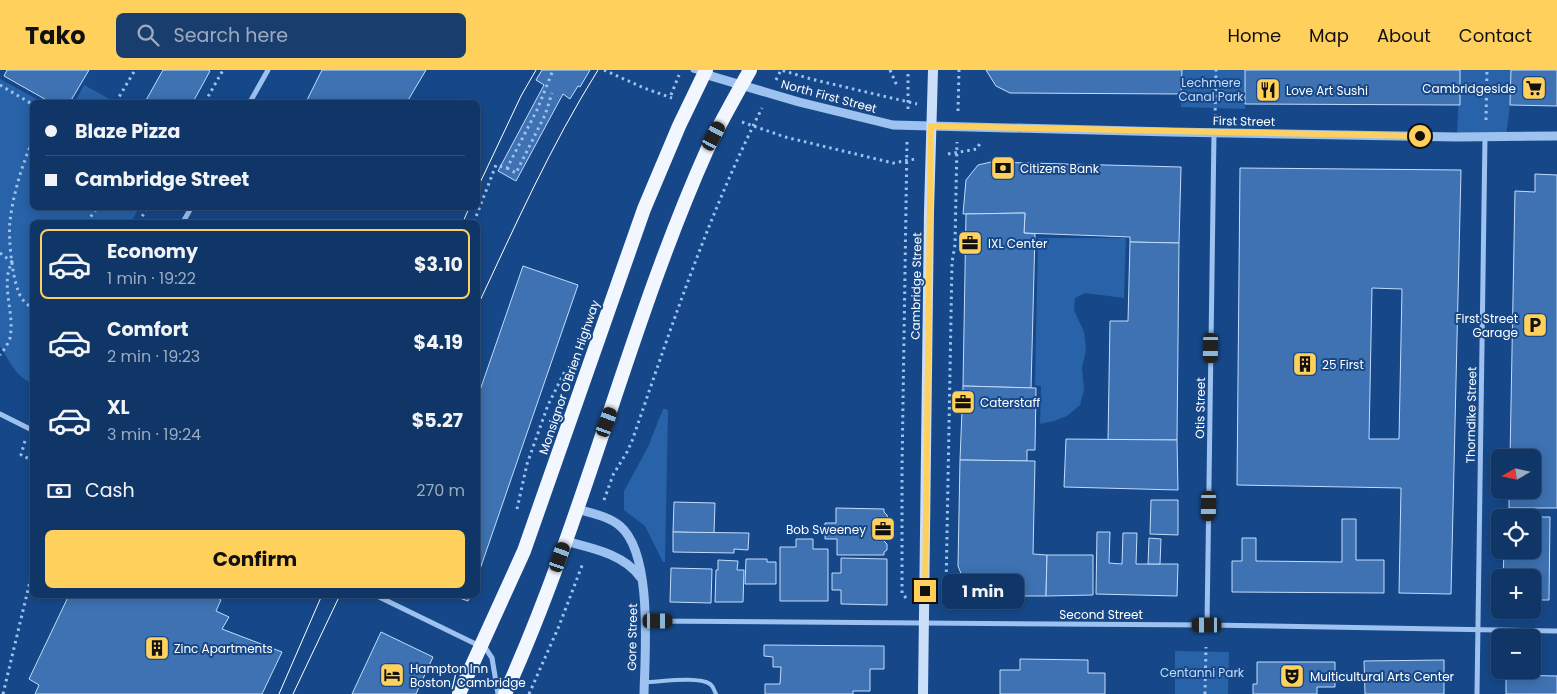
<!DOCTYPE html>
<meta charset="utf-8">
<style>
:root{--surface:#103667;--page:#193e6d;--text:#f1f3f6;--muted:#9cabc0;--line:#30507b;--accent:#ffd05b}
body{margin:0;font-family:Poppins,sans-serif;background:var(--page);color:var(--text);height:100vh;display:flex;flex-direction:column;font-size:19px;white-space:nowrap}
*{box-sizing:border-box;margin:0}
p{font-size:16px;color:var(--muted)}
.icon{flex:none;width:28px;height:28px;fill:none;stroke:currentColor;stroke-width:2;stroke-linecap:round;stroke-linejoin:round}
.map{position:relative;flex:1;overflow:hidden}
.panel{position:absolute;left:30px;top:150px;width:450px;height:378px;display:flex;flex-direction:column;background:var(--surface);border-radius:8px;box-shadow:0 2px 12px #0003,0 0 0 1px var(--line)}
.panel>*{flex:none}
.hud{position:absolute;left:30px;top:30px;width:450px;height:110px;border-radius:8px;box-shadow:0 2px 12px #0003,0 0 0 1px var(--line);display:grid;align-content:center;height:110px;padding:0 15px;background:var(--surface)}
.needle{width:32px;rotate:261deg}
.controls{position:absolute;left:1491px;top:379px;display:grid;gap:10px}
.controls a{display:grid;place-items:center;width:50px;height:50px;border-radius:8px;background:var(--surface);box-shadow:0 2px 12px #0003,0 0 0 1px var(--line);font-size:25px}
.end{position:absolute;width:22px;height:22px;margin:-11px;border:6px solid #ffd05b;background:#111;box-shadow:0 0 0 2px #111}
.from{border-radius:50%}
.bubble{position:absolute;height:35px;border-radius:8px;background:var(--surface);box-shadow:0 2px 12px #0003,0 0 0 1px var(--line);font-size:16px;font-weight:700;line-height:35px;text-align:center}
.car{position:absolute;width:15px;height:30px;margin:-15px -8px;border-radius:6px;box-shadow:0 0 4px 1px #0007;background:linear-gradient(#222 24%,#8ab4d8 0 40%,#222 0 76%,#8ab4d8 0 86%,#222 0)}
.hud b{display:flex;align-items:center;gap:18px;height:48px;font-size:19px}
.hud b+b{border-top:1px solid var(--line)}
.hud i{width:12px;height:12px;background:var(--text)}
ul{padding:9px 0 0;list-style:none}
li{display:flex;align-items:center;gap:15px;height:70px;margin:0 10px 8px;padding:0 5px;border:2px solid transparent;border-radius:8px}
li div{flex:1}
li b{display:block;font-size:19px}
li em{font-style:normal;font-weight:700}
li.active{border-color:var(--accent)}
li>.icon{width:45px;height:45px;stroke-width:1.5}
.pay{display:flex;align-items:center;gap:12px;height:55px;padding:0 15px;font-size:19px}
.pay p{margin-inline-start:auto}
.cta{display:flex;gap:10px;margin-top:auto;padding:10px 15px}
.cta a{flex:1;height:58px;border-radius:8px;background:var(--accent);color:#111;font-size:20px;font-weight:700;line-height:58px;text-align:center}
header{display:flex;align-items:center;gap:30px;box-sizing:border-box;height:70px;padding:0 25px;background:var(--accent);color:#111}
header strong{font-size:24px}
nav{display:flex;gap:28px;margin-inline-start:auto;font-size:18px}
.search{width:350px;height:45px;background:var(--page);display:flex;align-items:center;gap:12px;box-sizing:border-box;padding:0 18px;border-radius:8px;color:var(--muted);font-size:19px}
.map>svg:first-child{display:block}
</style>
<header>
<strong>Tako</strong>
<div class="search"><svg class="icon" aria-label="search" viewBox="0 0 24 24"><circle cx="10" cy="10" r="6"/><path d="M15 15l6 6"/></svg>Search here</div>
<nav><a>Home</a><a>Map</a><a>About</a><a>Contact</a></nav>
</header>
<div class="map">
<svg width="1557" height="624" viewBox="0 0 1557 624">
<rect width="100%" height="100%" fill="#164889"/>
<!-- green -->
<g fill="#2862a8">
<polygon points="1182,0 1245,0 1245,39 1181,37"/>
<polygon points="1460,0 1511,0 1510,35 1506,66 1457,67"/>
<path d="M0,9L42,32H32V138H139L131,152H32V313C17,308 8,289 0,276Z"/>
<polygon points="84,15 115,32 75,32"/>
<polygon points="1038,168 1126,168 1124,228 1085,223 1075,228 1074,240 1084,262 1086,280 1082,298 1084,320 1080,335 1067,346 1054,351 1040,354 1041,316 1035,315"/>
<polygon points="663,339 666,339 668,341 665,492 663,492 645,456 624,440 624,421 648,377"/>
<polygon points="1175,581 1229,582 1228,624 1175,624"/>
</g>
<!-- building -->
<g fill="#3e72b2" stroke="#c3dcfb" fill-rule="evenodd">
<polygon points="7,0 89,0 70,32 50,32 4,6"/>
<polygon points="163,0 208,0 210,1 193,32 145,32"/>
<polygon points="322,0 426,0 407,32 306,32"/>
<polygon points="542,0 590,0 580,17 578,16 570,29 563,24 516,111 498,101 544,15 536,10"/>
<polygon points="986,0 1182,0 1181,24 1010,23 996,16"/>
<polygon points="1245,0 1460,0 1460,35 1245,34"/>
<polygon points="1511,0 1557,0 1557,36 1510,35"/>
<polygon points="991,92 1181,97 1179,173 1130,172 1130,167 1024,163 1025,143 963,144 966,110 978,95"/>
<path d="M1240,98L1461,100L1451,524L1399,523L1401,418L1237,415ZM1372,218L1402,219L1399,369H1369Z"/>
<polygon points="1535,104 1557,105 1557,438 1509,438 1509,420 1532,420 1532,388 1510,388 1515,121 1535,122"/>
<polygon points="1025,143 1024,163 1035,164 1031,318 963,316 966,144"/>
<polygon points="1130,172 1179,173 1177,370 1108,370 1110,251 1128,251"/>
<polygon points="523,196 578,215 478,505 478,326"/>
<polygon points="963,316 1036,318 1035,380 1027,380 1027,391 960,390"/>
<polygon points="1066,369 1177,370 1178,420 1064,417"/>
<polygon points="960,390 1035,391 1033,484 1047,485 1046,526 981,526 972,520 964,511 958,496"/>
<polygon points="1151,430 1178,430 1178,465 1150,464"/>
<polygon points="674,432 715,433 714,463 673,462"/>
<polygon points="836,438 884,439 884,442 887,445 888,450 884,454 884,471 887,474 887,480 884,482 884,485 837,485 837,469 825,469 825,453 836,453"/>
<polygon points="1504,447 1550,447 1549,530 1532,530 1532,508 1503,508 1504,480 1532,480 1532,448"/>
<polygon points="1342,449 1356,449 1356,490 1384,490 1384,523 1232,522 1232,491 1242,491 1242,468 1256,468 1256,491 1342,492"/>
<polygon points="673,462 749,463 748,480 734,479 734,483 673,482"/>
<polygon points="1097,462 1110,462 1109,493 1122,494 1123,463 1137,463 1136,494 1178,494 1177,526 1096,524"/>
<polygon points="1149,468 1161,469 1160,494 1148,494"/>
<polygon points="796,469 813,469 813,479 828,479 828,531 780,531 780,477 796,477"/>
<polygon points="1047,485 1093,485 1093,525 1046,526"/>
<polygon points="841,488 887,489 887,535 841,534 841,520 832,520 832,503 841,503"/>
<polygon points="746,489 767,489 767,492 776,492 776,514 745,514"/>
<polygon points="718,490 738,491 737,500 744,500 743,532 715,532 716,500 718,500"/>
<polygon points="671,498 712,499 711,533 670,532"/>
<polygon points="69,525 215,525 221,530 216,541 229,547 222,559 282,582 262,624 35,624 39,615 29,609"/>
<polygon points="451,525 471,525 468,531"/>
<polygon points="381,562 433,587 416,624 352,624"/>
<polygon points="764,575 884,576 884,599 870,599 870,621 853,621 853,624 765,624 765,614 780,614 781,597 773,597 773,587 764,586"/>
<polygon points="1020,589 1088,590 1088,603 1105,603 1105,624 1000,624 1000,600 1020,600"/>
<polygon points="1444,590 1444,624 1365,624 1364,591"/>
<polygon points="1257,592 1335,592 1335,617 1317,617 1317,624 1253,624 1253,614 1257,614"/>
<polygon points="1506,605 1557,606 1557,624 1506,624"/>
</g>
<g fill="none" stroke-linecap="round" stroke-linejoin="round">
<!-- path -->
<g stroke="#9dc2ef" stroke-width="3" stroke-dasharray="2.5 4" stroke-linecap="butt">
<polyline points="604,0 644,18 672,28"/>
<polyline points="890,0 897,16"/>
<polyline points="776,10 781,0 811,9 917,34"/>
<polyline points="0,15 32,34"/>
<polyline points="671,25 679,5"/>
<polyline points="116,32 135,0"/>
<polyline points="205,32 223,0"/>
<polyline points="908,39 908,0"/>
<polyline points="958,41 959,0"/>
<polyline points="1215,47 1216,0"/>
<polyline points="1486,50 1487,0"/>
<polyline points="742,52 785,67 893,93 915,89"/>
<path d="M32,72C22,95 13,125 10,151C8,167 12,205 18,220C20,228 26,234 32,238"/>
<polyline points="948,84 977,79 980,73"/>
<polyline points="507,98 516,103 545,45 552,23"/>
<polyline points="87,152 97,138"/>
<polyline points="139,152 147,138"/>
<polyline points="474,152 496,95 507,98 537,40 553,0"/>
<path d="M0,183L12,192C0,215 15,242 10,268C8,274 4,280 0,285"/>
<polyline points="25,371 21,385 32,390"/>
<path d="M604,430L613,405L627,382L632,371C671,258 708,145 762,38"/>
<polyline points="517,439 527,394 548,335 565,301"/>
<polyline points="942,527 946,520 952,192 955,175 957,72"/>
<polyline points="906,528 902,523 902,398 907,71"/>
<polyline points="3,624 32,503"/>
<polyline points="529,624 559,556 583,493"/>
<polyline points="1205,624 1206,577"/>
</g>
<!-- service -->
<path stroke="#9dc2ef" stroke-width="4" d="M644,612C659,612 698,606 710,614C713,616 714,620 716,624"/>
<!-- minor -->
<g stroke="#9dc2ef" stroke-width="5">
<polyline points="693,0 704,3"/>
<polyline points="250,32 268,0"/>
<polyline points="183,152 191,138"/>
<polyline points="0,344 32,360"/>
<polyline points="375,525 486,579 492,588 498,624"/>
<polyline points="645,551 1207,555 1557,561"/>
<polyline points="1207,555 1214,63"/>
<polyline points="1477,624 1485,67"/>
</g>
<!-- tertiary -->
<g stroke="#9dc2ef" stroke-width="9">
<polyline points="704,4 799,32 893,55 1171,62 1457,67 1557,66"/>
<path d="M577,439C591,443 608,446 620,456C653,484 645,583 644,624"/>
<path d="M565,471C591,478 624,484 640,507"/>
</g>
<!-- secondary -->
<polyline stroke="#cbdffa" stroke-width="10" points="923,624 929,141 933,0"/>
<!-- trunk -->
<g stroke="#f2f7ff" stroke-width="14">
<polyline points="459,624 524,481 644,139 679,56 706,0"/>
<path d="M505,624C585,448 628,257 707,80C720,53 735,27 750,0"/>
</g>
<!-- tram -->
<g stroke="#fff" stroke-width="1">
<polyline points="478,117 521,26 536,0"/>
<polyline points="463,152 469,138"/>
<path d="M478,235C515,156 551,75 598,0"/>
<polyline points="279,624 322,525"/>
<polyline points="293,624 340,525"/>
</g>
</g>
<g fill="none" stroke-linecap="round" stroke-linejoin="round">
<!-- route -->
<polyline stroke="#ffd05b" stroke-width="6" points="925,521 931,56 1420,66"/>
</g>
<!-- icons -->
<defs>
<symbol id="supermarket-square" viewBox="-11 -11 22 22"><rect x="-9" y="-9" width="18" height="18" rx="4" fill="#ffd05b" stroke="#164889"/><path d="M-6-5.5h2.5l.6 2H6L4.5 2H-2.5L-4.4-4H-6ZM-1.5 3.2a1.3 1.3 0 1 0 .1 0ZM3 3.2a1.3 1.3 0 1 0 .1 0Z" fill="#111"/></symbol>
<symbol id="restaurant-square" viewBox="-11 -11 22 22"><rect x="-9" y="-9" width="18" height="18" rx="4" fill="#ffd05b" stroke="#164889"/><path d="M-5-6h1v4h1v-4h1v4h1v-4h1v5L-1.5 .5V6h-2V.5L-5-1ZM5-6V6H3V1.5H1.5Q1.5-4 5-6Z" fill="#111"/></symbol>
<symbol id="bank-square" viewBox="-11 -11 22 22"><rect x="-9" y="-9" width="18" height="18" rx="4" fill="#ffd05b" stroke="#164889"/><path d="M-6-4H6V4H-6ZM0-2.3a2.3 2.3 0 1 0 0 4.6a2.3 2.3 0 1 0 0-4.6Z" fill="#111"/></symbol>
<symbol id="office-square" viewBox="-11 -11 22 22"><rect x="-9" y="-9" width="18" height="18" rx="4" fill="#ffd05b" stroke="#164889"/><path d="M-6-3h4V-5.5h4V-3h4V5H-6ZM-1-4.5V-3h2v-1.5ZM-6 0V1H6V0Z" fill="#111"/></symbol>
<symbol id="parking-square" viewBox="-11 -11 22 22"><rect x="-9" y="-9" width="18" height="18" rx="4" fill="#ffd05b" stroke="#164889"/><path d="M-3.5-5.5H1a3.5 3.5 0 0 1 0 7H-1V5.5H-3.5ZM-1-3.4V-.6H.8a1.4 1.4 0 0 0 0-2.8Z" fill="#111"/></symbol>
<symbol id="building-square" viewBox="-11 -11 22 22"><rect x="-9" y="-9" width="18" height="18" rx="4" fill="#ffd05b" stroke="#164889"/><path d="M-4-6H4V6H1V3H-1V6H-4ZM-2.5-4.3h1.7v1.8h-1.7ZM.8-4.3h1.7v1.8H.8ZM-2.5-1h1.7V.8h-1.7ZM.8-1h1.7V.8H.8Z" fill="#111"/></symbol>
<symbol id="hotel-square" viewBox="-11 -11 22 22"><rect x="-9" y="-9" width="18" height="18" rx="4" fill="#ffd05b" stroke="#164889"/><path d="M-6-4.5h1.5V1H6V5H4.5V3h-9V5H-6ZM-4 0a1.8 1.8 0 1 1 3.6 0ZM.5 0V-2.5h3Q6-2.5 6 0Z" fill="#111"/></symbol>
<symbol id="theatre-square" viewBox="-11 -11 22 22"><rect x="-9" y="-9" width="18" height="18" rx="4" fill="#ffd05b" stroke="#164889"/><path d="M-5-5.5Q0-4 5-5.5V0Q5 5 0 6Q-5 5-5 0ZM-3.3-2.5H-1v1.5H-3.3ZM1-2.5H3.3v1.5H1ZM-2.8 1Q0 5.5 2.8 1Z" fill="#111"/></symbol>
</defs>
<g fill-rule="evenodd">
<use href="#supermarket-square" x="1520" y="4" width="28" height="28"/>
<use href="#restaurant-square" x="1254" y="6" width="28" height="28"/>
<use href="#bank-square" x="989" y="84" width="28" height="28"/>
<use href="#office-square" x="956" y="159" width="28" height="28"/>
<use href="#parking-square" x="1521" y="241" width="28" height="28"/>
<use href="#building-square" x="1291" y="280" width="28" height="28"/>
<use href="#office-square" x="949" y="318" width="28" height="28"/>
<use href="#office-square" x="869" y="445" width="28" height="28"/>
<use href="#building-square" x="143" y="564" width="28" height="28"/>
<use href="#hotel-square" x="378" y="591" width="28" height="28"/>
<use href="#theatre-square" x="1278" y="592" width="28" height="28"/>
</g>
<g text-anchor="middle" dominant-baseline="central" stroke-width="4" stroke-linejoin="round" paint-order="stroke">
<!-- park labels -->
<g font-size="12" fill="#c3dcfb" stroke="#164889">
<text x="1211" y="12">Lechmere<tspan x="1211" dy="14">Canal Park</tspan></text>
<text x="1202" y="602">Centanni Park</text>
</g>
<!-- poi labels -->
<g font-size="12" fill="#fff" stroke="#164889" text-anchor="start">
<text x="1516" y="18" text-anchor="end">Cambridgeside</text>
<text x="1286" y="20">Love Art Sushi</text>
<text x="1020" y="98">Citizens Bank</text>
<text x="988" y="173">IXL Center</text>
<text x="1518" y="248" text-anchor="end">First Street<tspan x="1518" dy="14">Garage</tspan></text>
<text x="1322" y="294">25 First</text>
<text x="980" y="332">Caterstaff</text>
<text x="866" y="459" text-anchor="end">Bob Sweeney</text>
<text x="174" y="578">Zinc Apartments</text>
<text x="410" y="598">Hampton Inn<tspan x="410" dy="14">Boston/Cambridge</tspan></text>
<text x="1310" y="606">Multicultural Arts Center</text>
</g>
<!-- street labels -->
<g font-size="12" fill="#fff" stroke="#164889">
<text transform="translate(829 26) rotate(15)">North First Street</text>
<text transform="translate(1244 51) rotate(1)">First Street</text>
<text transform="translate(916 216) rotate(-89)">Cambridge Street</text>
<text transform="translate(569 307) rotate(-71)">Monsignor O'Brien Highway</text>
<text transform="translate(1200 338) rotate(-89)">Otis Street</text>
<text transform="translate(1471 345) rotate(-89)">Thorndike Street</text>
<text x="1101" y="544">Second Street</text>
<text transform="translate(632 567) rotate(-89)">Gore Street</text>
</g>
</g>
</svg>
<div class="controls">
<a><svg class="needle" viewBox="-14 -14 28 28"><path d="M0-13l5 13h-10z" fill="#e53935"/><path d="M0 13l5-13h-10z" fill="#9cabc0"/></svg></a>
<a><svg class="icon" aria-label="locate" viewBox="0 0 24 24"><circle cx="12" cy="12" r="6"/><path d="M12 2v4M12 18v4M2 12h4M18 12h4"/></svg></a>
<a>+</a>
<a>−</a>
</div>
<i class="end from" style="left:1420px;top:66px"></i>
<i class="end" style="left:925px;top:521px"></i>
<div class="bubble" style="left:942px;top:504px;width:82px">1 min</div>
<i class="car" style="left:714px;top:66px;rotate:28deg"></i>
<i class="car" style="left:1211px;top:278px;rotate:181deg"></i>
<i class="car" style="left:607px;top:352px;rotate:20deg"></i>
<i class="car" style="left:1209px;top:436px;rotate:181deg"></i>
<i class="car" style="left:560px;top:487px;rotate:19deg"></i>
<i class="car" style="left:658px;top:551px;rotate:90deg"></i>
<i class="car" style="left:1207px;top:555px;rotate:270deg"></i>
<div class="hud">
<b><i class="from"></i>Blaze Pizza</b>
<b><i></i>Cambridge Street</b>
</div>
<section class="panel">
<ul>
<li class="active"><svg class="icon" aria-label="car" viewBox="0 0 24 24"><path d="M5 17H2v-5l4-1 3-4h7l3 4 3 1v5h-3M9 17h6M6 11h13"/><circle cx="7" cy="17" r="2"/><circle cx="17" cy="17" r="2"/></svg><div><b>Economy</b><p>1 min · 19:22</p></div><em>$3.10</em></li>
<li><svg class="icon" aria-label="car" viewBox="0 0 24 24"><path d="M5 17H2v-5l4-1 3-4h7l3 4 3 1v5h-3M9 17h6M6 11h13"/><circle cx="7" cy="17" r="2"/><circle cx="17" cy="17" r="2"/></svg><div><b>Comfort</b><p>2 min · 19:23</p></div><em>$4.19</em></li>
<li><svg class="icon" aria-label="car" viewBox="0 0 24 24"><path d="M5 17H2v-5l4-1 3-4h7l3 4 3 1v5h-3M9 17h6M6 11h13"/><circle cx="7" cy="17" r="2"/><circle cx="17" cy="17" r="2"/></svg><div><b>XL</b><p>3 min · 19:24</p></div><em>$5.27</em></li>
</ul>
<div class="pay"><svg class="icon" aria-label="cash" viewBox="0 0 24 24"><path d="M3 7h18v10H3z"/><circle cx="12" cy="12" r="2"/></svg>Cash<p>270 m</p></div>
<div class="cta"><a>Confirm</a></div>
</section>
</div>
